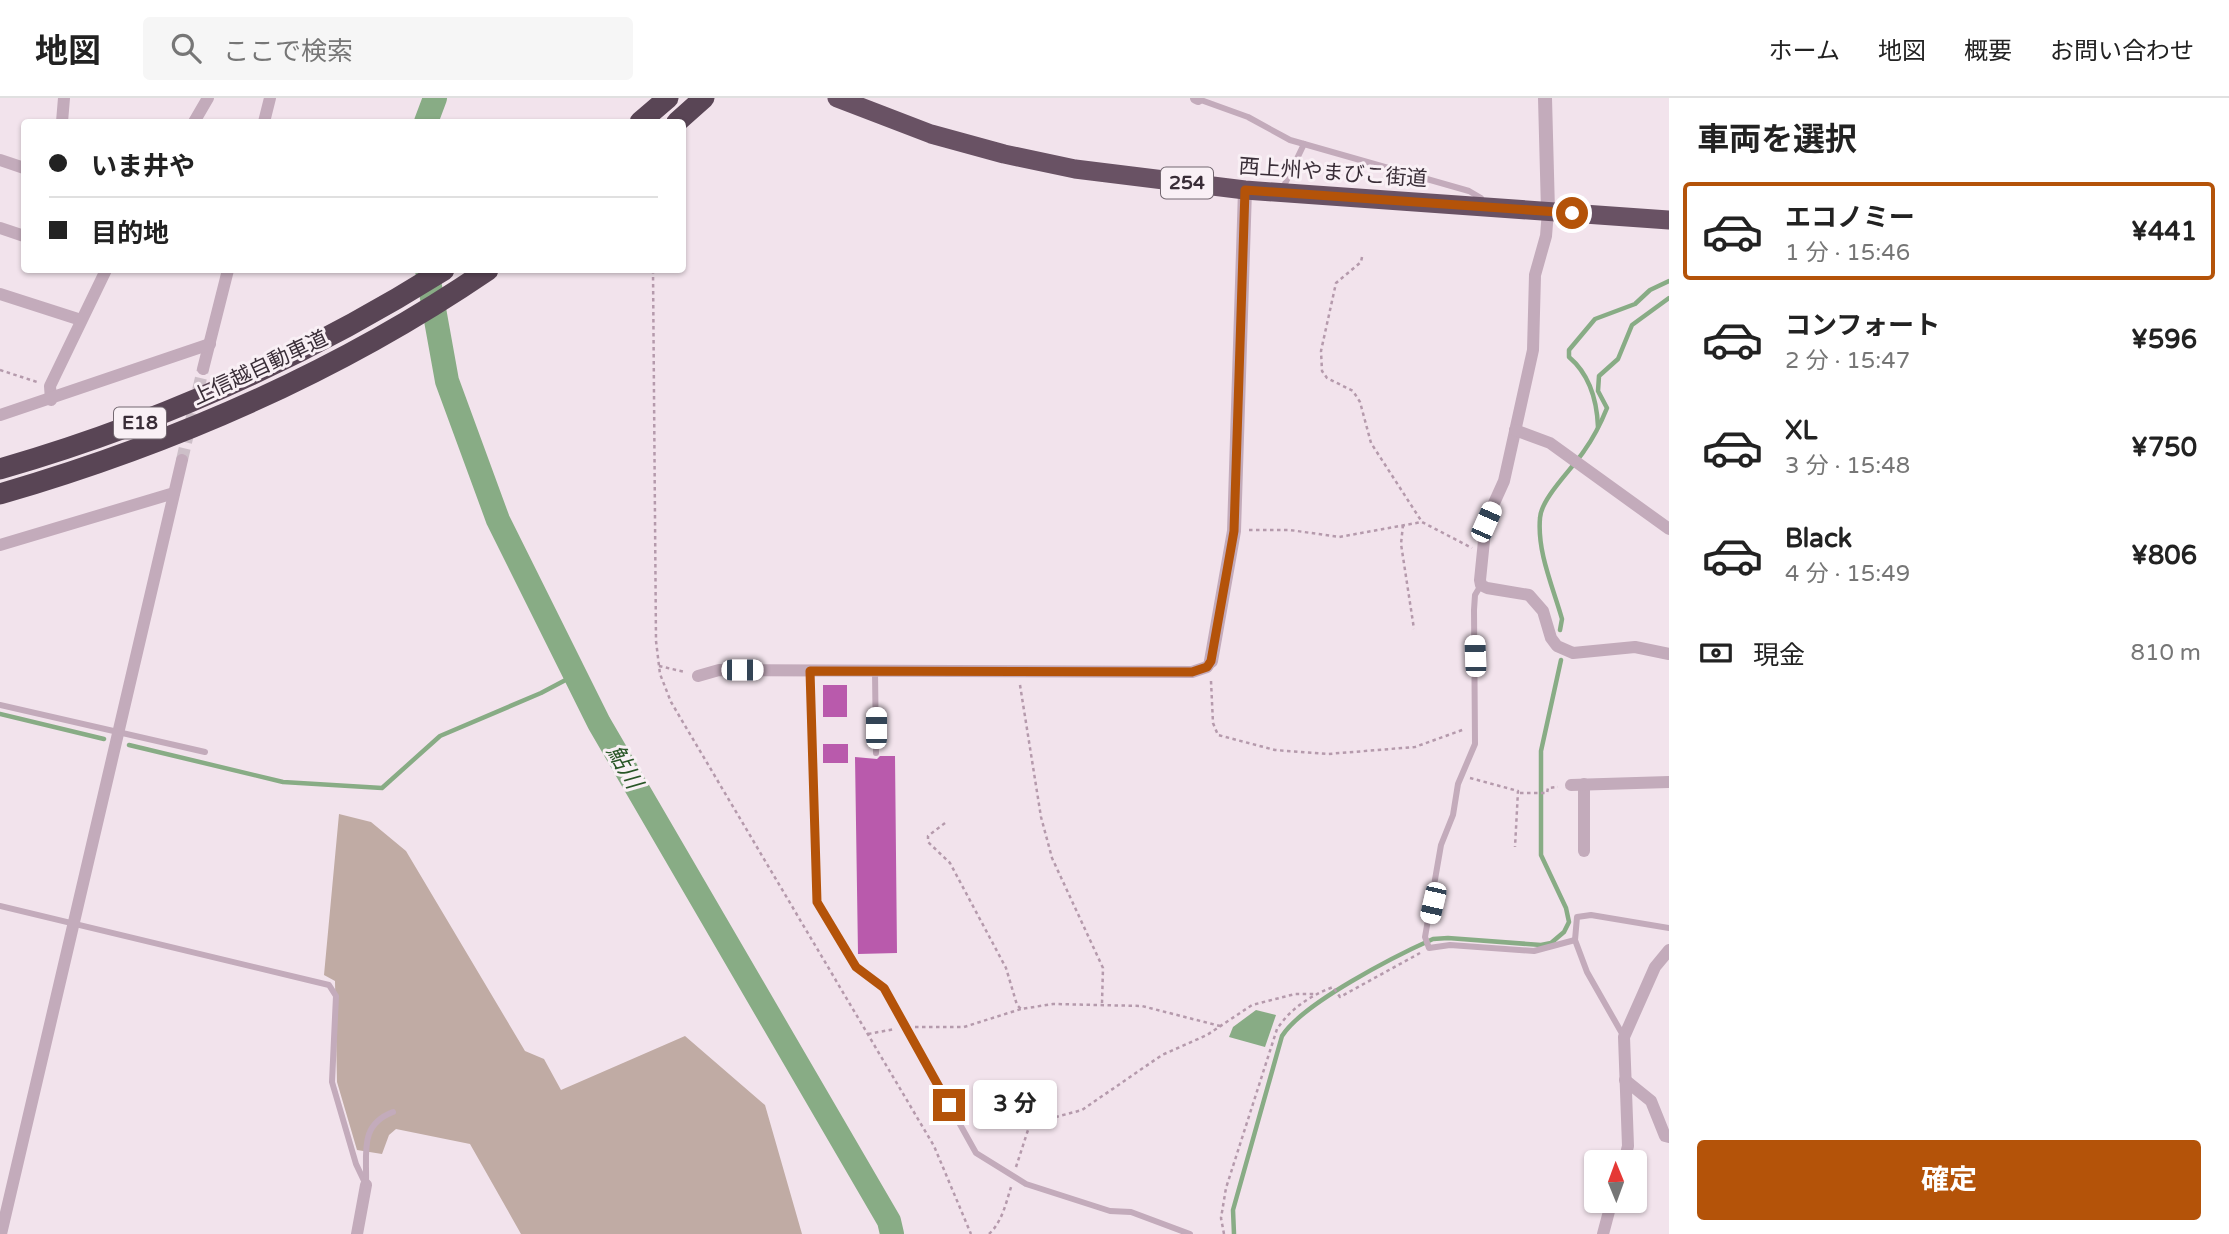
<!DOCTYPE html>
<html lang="ja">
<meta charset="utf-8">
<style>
:root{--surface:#fff;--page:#f6f6f6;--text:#222;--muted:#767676;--line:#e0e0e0;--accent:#b45309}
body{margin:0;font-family:"Varela Round","Noto Sans JP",sans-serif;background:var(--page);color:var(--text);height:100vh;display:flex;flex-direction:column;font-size:26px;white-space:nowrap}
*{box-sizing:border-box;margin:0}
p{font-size:23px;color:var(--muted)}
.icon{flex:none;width:38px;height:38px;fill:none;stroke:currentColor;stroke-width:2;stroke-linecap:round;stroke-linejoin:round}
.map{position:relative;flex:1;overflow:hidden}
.details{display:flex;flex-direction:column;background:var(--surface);width:560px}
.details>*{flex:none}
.top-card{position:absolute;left:21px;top:21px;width:665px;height:154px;border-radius:7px;box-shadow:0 2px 5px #0004;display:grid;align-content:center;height:154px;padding:0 28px;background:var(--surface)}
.needle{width:46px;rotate:359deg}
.fabs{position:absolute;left:1584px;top:1052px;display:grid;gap:14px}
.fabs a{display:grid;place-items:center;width:63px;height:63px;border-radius:7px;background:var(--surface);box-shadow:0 2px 5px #0004;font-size:35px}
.end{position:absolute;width:32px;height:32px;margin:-16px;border:9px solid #b45309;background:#fff;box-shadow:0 0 0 4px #fff}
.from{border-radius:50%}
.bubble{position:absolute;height:49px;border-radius:7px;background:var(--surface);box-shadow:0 2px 5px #0004;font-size:23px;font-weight:700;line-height:49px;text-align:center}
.car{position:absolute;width:21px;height:42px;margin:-21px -10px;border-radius:9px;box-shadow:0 0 5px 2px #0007;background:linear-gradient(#fff 24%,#345 0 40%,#fff 0 76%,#345 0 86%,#fff 0)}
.top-card b{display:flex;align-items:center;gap:24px;height:66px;font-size:26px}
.top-card b+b{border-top:2px solid var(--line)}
.top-card i{width:18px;height:18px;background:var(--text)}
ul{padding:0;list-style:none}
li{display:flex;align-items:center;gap:21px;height:98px;margin:0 14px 10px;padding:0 14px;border:4px solid transparent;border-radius:7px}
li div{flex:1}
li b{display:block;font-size:26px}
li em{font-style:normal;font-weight:700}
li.on{border-color:var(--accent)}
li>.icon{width:63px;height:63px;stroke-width:1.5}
h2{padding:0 28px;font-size:32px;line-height:84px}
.pay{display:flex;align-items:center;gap:18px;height:77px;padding:0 28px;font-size:26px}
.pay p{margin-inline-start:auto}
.primary-button{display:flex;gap:14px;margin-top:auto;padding:14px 28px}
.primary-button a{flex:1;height:80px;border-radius:7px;background:var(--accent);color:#fff;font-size:28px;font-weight:700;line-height:80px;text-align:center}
header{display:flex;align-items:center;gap:42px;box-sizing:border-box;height:98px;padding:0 35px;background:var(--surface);border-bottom:2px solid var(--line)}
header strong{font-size:33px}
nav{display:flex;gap:38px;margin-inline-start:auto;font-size:24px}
.search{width:490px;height:63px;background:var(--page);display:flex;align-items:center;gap:18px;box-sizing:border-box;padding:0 24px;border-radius:7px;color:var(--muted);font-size:26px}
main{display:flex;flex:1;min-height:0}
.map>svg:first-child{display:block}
</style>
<header>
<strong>地図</strong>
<div class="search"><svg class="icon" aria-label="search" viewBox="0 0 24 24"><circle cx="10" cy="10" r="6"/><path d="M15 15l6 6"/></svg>ここで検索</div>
<nav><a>ホーム</a><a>地図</a><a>概要</a><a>お問い合わせ</a></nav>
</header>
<main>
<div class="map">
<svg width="1669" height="1136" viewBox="0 0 1669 1136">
<rect width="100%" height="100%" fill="#f2e3ec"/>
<!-- green -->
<polygon fill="#c0aba4" points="339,716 371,724 406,753 525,953 544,961 561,992 685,938 765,1007 802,1136 521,1136 470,1046 396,1031 389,1037 382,1056 357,1052 337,984 335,883 324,877"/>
<!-- water -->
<polygon fill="#88ac85" points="1256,912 1276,917 1265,949 1229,939 1233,929"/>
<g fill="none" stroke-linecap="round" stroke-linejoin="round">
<!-- stream -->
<g stroke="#88ac85" stroke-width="4.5">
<path d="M1598,329C1597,303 1589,276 1569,259V252L1595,221L1635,206L1650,192L1669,183"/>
<path d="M1560,532L1562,521C1553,489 1537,454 1540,420C1541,400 1573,370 1584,353C1594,339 1601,325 1607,310L1598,293L1599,278L1618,261L1632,227L1669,200"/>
<polyline points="0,616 104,641"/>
<polyline points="129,647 283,684 382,690 440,638 541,595 575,577"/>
<path d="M1234,1136L1233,1112L1282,938C1303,905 1395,858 1433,841L1448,840L1541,847L1551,845L1564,834L1569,824L1566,810L1541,757V653L1561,562"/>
</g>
<!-- river -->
<g stroke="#88ac85" stroke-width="24">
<polyline points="426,24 435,0"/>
<polyline points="427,172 447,283 498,422 599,625 889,1123 892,1136"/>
</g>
</g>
<!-- building -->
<g fill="#b95aac">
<rect x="823" y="587" width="24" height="32"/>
<rect x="823" y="646" width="25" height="19"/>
<polygon points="880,658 895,658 897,855 858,856 855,659 877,661"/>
</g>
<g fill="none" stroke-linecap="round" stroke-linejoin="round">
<!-- minor-tunnel -->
<polyline stroke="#cdbfc8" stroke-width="12" stroke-dasharray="12 6" stroke-linecap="butt" points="182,362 203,271"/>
<!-- path -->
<g stroke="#b59aac" stroke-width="2.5" stroke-dasharray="3.5 3.5" stroke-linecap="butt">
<polyline points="1362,159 1361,164 1336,185 1321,253 1322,273 1327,280 1353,293 1360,304 1371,345 1422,424"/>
<polyline points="653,172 656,543 660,576 671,604 934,1048 971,1136"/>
<polyline points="0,272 37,284"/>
<polyline points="1403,427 1401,446 1414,531"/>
<polyline points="1249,432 1290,432 1339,439 1422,424 1472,450"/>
<polyline points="659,568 685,574"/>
<polyline points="1211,583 1213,625 1218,637 1275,652 1328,656 1415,649 1465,631"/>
<polyline points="1020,587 1041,719 1052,760 1103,870 1102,905"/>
<polyline points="1470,680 1518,693 1515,749"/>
<polyline points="1520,695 1547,695 1548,690 1558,689"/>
<polyline points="945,725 928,738 928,744 950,765 1006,870 1017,907 1021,911 1053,906 1142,908 1220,928"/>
<polyline points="915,929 964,929 1021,911"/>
<polyline points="868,936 895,931"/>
<polyline points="1016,1069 1028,1032 1037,1024 1082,1012 1162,957 1207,937 1252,907 1295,896 1316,896"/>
<path d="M989,1136C1002,1124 1006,1105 1011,1089"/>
<path d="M1224,1136L1221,1120L1226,1090L1277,931C1291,910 1310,898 1333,889L1340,899L1420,855"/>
</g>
<!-- service -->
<g stroke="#c3abbb" stroke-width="6">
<polyline points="1198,1 1248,19 1290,42 1469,93 1481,100 1482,105"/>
<polyline points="1282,92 1304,46"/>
<polyline points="1481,487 1475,497 1474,512 1475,646 1458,686 1453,717 1441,747 1425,839 1429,850 1450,847 1534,853 1575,842"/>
<polyline points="810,573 817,804 856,869 884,890 976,1055 1026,1086 1110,1113 1131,1114 1190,1136"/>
<polyline points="875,573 876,655"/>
<polyline points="0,607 205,654"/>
<polyline points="0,808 329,887 336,898 332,984 356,1066 366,1087"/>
<polyline points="1624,939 1587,874 1575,842 1577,819 1591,817 1669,830"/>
<path d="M366,1085C367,1054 359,1027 393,1014"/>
</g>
<!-- minor -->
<g stroke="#c3abbb" stroke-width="12">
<polyline points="1196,0 1198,1"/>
<polyline points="62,24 64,0"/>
<polyline points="194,24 208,0"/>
<polyline points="264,24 270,0"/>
<polyline points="0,62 24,70"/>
<polyline points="1548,113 1546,138 1535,177 1533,252 1504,383 1486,423 1480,482 1481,487 1487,490 1529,497 1543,513 1551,540 1557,548 1573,555 1635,549 1669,556"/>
<polyline points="0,130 24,138"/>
<polyline points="0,196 81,222"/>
<polyline points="203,271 228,172"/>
<polyline points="51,302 50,288 106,172"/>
<polyline points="0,317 210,246"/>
<polyline points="1515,332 1550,345 1669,431"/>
<polyline points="0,447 174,395"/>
<polyline points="698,578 719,572 1192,574 1207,569 1211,563"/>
<polyline points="1584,686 1584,753"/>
<polyline points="1571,687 1669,684"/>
<polyline points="1625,982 1651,1003 1665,1038 1669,1039"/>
<polyline points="1624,1064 1628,1048 1624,939 1655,869 1669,852"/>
<polyline points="1,1136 182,362"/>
<polyline points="357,1136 366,1087"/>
<polyline points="1603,1136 1612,1102"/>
</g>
<!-- tertiary -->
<g stroke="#c3abbb" stroke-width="14">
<polyline points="1545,0 1548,113"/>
<polyline points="1211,563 1234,433 1245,92"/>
</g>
<!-- trunk -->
<polyline stroke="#695264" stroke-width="19" points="837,0 931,36 1004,56 1075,71 1245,92 1669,122"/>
<!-- motorway -->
<g stroke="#594555" stroke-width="21">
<polyline points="677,24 704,0"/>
<path d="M0,371C157,326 305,259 444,172"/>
<path d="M0,396C172,346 340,273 488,172"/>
</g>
<!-- motorway-bridge -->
<polyline stroke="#594555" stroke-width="21" points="640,24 668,0"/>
</g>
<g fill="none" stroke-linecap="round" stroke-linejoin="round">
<!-- route -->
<polyline stroke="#b45309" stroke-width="9" points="949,1007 884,890 856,869 817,804 810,573 1192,574 1207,569 1211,563 1234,433 1245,92 1572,115"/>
</g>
<g text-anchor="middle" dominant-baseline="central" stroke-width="6" stroke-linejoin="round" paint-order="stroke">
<!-- shield labels -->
<g fill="#f9f0f5" stroke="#736870" stroke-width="2">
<rect x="1161" y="69.5" width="52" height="31" rx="5"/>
<rect x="114" y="309.5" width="52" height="31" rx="5"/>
</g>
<g font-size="19" font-weight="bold" fill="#392d37">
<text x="1187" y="85">254</text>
<text x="140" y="325">E18</text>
</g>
<!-- street labels -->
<g font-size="21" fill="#392d37" stroke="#f9f0f5">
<text transform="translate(1333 75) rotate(4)">西上州やまびこ街道</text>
<text transform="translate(260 270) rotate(-25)">上信越自動車道</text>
</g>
<!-- water labels -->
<g font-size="23" font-style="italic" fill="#295627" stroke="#f9f0f5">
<text transform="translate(624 669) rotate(60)">鮎川</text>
</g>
</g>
</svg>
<div class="fabs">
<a><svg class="needle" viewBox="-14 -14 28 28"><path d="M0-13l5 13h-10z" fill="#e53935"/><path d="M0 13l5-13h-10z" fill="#767676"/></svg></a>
</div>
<i class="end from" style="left:1572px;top:115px"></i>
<i class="end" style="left:949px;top:1007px"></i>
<div class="bubble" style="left:973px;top:982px;width:84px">3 分</div>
<i class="car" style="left:1486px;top:424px;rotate:24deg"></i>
<i class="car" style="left:1475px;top:558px;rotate:358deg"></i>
<i class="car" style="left:742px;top:572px;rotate:90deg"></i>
<i class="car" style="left:876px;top:630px;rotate:0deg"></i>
<i class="car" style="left:1433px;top:805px;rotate:193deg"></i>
<div class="top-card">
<b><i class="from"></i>いま井や</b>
<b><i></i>目的地</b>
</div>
</div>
<section class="details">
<h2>車両を選択</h2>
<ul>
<li class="on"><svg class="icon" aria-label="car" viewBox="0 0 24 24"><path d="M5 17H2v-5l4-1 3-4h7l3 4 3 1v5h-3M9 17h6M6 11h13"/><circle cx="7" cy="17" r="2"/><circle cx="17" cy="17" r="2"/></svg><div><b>エコノミー</b><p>1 分 · 15:46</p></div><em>¥441</em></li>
<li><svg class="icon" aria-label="car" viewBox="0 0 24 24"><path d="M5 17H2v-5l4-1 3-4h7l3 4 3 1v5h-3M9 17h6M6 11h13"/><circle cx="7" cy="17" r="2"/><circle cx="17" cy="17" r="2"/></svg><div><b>コンフォート</b><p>2 分 · 15:47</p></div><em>¥596</em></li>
<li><svg class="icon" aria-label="car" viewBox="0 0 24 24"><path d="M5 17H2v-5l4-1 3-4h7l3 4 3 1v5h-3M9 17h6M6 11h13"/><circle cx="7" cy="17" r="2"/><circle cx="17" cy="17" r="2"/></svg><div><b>XL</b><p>3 分 · 15:48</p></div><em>¥750</em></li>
<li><svg class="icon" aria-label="car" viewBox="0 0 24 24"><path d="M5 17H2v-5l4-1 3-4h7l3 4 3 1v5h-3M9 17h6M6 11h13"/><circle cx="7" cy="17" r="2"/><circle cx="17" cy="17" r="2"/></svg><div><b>Black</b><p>4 分 · 15:49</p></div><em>¥806</em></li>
</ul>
<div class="pay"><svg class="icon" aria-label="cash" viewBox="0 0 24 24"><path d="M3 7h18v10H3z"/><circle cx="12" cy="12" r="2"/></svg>現金<p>810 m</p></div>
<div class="primary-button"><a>確定</a></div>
</section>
</main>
